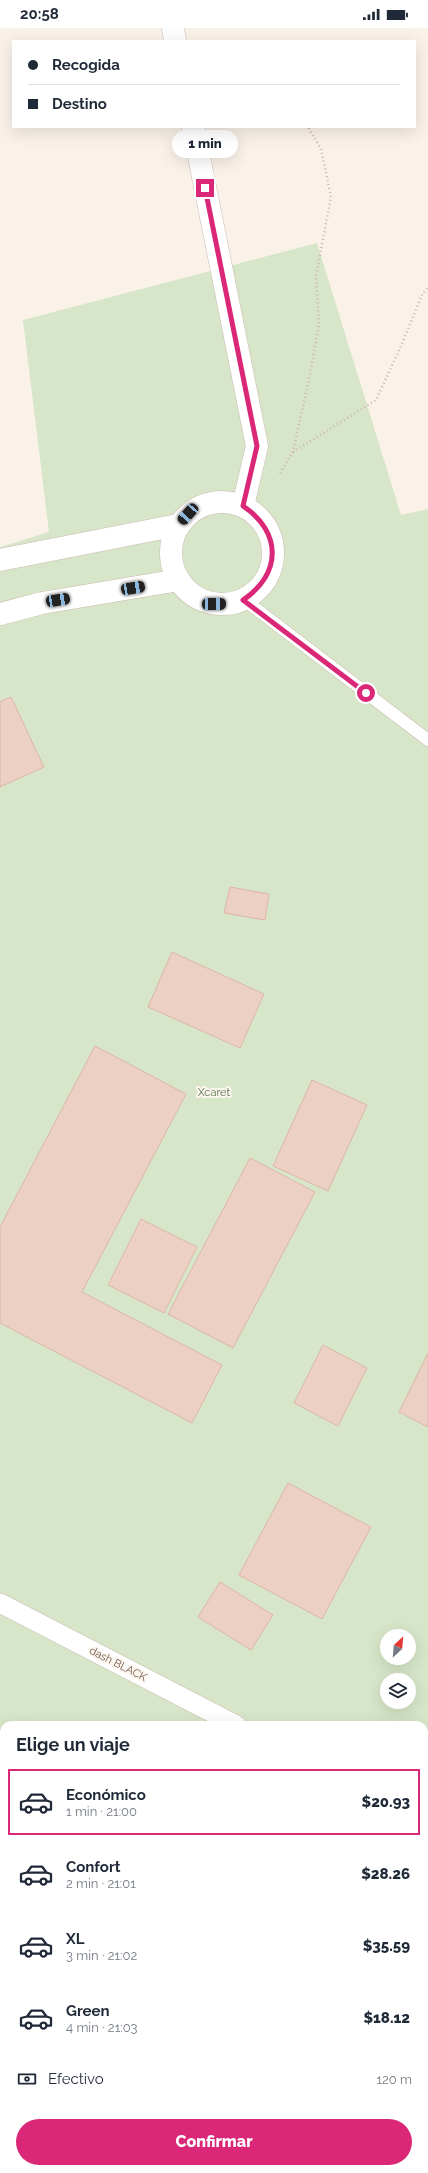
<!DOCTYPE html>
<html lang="es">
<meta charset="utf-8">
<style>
:root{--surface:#fff;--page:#f6f6f7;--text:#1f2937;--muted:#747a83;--line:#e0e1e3;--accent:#db2777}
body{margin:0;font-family:Raleway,sans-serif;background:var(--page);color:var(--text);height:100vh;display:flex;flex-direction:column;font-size:15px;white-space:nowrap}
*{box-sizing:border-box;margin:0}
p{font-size:13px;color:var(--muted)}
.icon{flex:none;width:22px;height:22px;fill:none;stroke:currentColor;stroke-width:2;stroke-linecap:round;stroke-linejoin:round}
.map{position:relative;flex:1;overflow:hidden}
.side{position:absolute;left:0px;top:1693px;width:428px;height:452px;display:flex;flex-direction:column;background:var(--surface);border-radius:12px 12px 0 0;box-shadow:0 4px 16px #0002}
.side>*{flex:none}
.hud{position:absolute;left:12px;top:12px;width:404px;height:88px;border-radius:0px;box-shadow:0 4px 16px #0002;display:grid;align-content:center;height:88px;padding:0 16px;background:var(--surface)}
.needle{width:26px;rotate:26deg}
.buttons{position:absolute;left:380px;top:1601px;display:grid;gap:8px}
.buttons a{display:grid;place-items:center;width:36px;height:36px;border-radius:50%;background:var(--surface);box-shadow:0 4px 16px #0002;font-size:20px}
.end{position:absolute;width:18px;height:18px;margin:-9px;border:5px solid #db2777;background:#fff;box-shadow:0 0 0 2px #fff}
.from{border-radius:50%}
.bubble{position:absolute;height:28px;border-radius:14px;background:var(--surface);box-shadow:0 4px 16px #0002;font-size:13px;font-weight:800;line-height:28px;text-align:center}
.car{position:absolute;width:12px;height:24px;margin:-12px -6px;border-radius:5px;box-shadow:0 0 3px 1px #0007;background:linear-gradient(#222 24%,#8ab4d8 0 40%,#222 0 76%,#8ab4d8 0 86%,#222 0)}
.hud b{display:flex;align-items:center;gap:14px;height:38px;font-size:15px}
.hud b+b{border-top:1px solid var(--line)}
.hud i{width:10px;height:10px;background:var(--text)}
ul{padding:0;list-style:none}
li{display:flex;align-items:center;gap:12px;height:66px;margin:0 8px 6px;padding:0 8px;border:2px solid transparent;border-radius:0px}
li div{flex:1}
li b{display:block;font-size:15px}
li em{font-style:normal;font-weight:800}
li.on{border-color:var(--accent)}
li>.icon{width:36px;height:36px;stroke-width:1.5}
h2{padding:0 16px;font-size:18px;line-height:48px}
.pay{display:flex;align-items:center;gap:10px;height:44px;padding:0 16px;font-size:15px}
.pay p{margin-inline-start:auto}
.button{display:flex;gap:8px;margin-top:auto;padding:8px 16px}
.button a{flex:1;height:46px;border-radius:24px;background:var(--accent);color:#fff;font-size:16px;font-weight:800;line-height:46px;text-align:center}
.status{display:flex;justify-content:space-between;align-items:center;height:28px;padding:0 20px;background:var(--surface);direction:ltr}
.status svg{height:11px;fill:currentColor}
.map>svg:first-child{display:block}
</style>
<div class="status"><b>20:58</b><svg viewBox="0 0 49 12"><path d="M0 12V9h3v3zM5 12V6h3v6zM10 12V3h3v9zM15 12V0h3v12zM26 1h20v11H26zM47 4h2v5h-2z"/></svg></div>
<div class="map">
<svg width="428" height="2145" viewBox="0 0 428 2145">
<rect width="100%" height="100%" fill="#faf2e9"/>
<!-- green -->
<path fill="#d7e6c8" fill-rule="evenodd" d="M317,215L401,487L428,481V2145H0V519L49,504L23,292ZM387,1608H409V1630H387ZM387,1652H409V1674H387ZM4,1697H424V2141H4Z"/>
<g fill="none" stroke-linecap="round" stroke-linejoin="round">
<!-- stream -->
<g stroke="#a6cfd2" stroke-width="9">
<polyline points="424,1725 428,1722"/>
<polyline points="0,1837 4,1835"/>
</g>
<!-- canal -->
<polyline stroke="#bfdfe2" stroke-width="32" points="40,2145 42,2141"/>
</g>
<!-- building -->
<g fill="#ecd0c3" stroke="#ddb6a6">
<polygon points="11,669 44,739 0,759 0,674"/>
<polygon points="230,859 269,866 265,892 224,885"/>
<polygon points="172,924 264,966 240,1020 148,979"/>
<polygon points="95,1018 186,1066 82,1264 222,1337 192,1395 0,1295 0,1199"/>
<polygon points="312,1052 367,1077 328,1163 273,1138"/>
<polygon points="250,1130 315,1164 233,1320 168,1286"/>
<polygon points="141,1191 197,1219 164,1285 108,1257"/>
<polygon points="323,1317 367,1340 338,1398 294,1375"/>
<polygon points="428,1325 428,1399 399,1384"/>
<polygon points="288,1455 371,1499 322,1591 239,1547"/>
<polygon points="220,1554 273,1587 251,1622 198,1589"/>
</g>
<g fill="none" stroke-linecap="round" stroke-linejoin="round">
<defs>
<polyline id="service" points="243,571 428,712"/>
<g id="pedestrian">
<polyline points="0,1575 236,1697"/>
<polyline points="424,1795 428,1797"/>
<polyline points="0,2127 4,2128"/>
</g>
<g id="minor">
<polyline points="173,0 175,13"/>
<polyline points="193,99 257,418 243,478"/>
<circle cx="222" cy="525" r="51"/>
<polyline points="0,532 178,497"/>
<polyline points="0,586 42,575 179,552"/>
</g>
</defs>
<!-- service casing -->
<use href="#service" stroke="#cbbab0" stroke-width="13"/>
<!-- pedestrian casing -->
<use href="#pedestrian" stroke="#cbbab0" stroke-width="20"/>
<!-- minor casing -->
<use href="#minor" stroke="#cbbab0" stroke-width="23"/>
<!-- path -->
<g stroke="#d1b4a6" stroke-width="2.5" stroke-dasharray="1 3" stroke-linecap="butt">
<polyline points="293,424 376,372 401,318 422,267 428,259"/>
<polyline points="280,445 293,424 311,341 319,295 316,248 331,169 321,121 308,99"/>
</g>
<!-- service -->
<use href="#service" stroke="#fff" stroke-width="12"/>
<!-- pedestrian -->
<use href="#pedestrian" stroke="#fff" stroke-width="19"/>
<!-- minor -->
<use href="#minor" stroke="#fff" stroke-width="22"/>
</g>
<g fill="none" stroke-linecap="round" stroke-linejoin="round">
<!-- route -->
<path stroke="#db2777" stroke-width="5" d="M205,160L257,418L243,478C282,504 282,546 243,572L366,665"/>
</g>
<g text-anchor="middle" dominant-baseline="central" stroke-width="4" stroke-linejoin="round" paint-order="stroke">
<!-- park labels -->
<g font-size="11" fill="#5a7649" stroke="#fdf6ef">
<text x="214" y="1064">Xcaret</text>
</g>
<!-- street labels -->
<g font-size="11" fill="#71594f" stroke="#fdf6ef">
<text transform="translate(118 1636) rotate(27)">dash BLACK</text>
</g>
</g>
</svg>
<div class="buttons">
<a><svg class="needle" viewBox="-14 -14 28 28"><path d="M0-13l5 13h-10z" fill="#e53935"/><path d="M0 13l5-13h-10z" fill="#747a83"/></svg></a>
<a><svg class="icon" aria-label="layers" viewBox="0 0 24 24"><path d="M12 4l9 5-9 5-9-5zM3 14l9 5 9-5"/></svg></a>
</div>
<i class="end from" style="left:366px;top:665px"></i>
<i class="end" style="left:205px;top:160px"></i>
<div class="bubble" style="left:172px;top:102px;width:66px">1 min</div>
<i class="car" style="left:188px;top:486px;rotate:222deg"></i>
<i class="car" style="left:133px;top:560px;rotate:81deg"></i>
<i class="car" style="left:58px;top:572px;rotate:81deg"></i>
<i class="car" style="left:214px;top:576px;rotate:89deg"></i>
<div class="hud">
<b><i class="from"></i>Recogida</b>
<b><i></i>Destino</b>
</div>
<section class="side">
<h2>Elige un viaje</h2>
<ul>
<li class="on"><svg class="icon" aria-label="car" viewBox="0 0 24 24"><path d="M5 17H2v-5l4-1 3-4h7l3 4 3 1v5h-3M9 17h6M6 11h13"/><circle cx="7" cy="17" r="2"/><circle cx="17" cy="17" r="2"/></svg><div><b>Económico</b><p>1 min · 21:00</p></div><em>$20.93</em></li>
<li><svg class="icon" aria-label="car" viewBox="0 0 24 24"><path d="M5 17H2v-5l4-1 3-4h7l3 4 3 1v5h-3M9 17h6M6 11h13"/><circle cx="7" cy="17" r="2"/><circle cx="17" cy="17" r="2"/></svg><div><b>Confort</b><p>2 min · 21:01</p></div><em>$28.26</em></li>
<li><svg class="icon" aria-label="car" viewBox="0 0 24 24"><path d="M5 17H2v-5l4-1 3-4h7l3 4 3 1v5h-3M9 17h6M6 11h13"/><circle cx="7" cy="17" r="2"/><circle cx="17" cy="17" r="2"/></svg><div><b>XL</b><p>3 min · 21:02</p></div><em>$35.59</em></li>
<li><svg class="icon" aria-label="car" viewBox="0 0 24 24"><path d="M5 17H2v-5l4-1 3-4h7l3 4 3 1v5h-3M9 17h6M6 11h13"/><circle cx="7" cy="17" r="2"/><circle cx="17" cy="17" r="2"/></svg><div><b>Green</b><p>4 min · 21:03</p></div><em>$18.12</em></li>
</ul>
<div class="pay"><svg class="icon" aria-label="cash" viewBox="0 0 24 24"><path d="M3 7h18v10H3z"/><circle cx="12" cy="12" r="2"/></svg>Efectivo<p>120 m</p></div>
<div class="button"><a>Confirmar</a></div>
</section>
</div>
